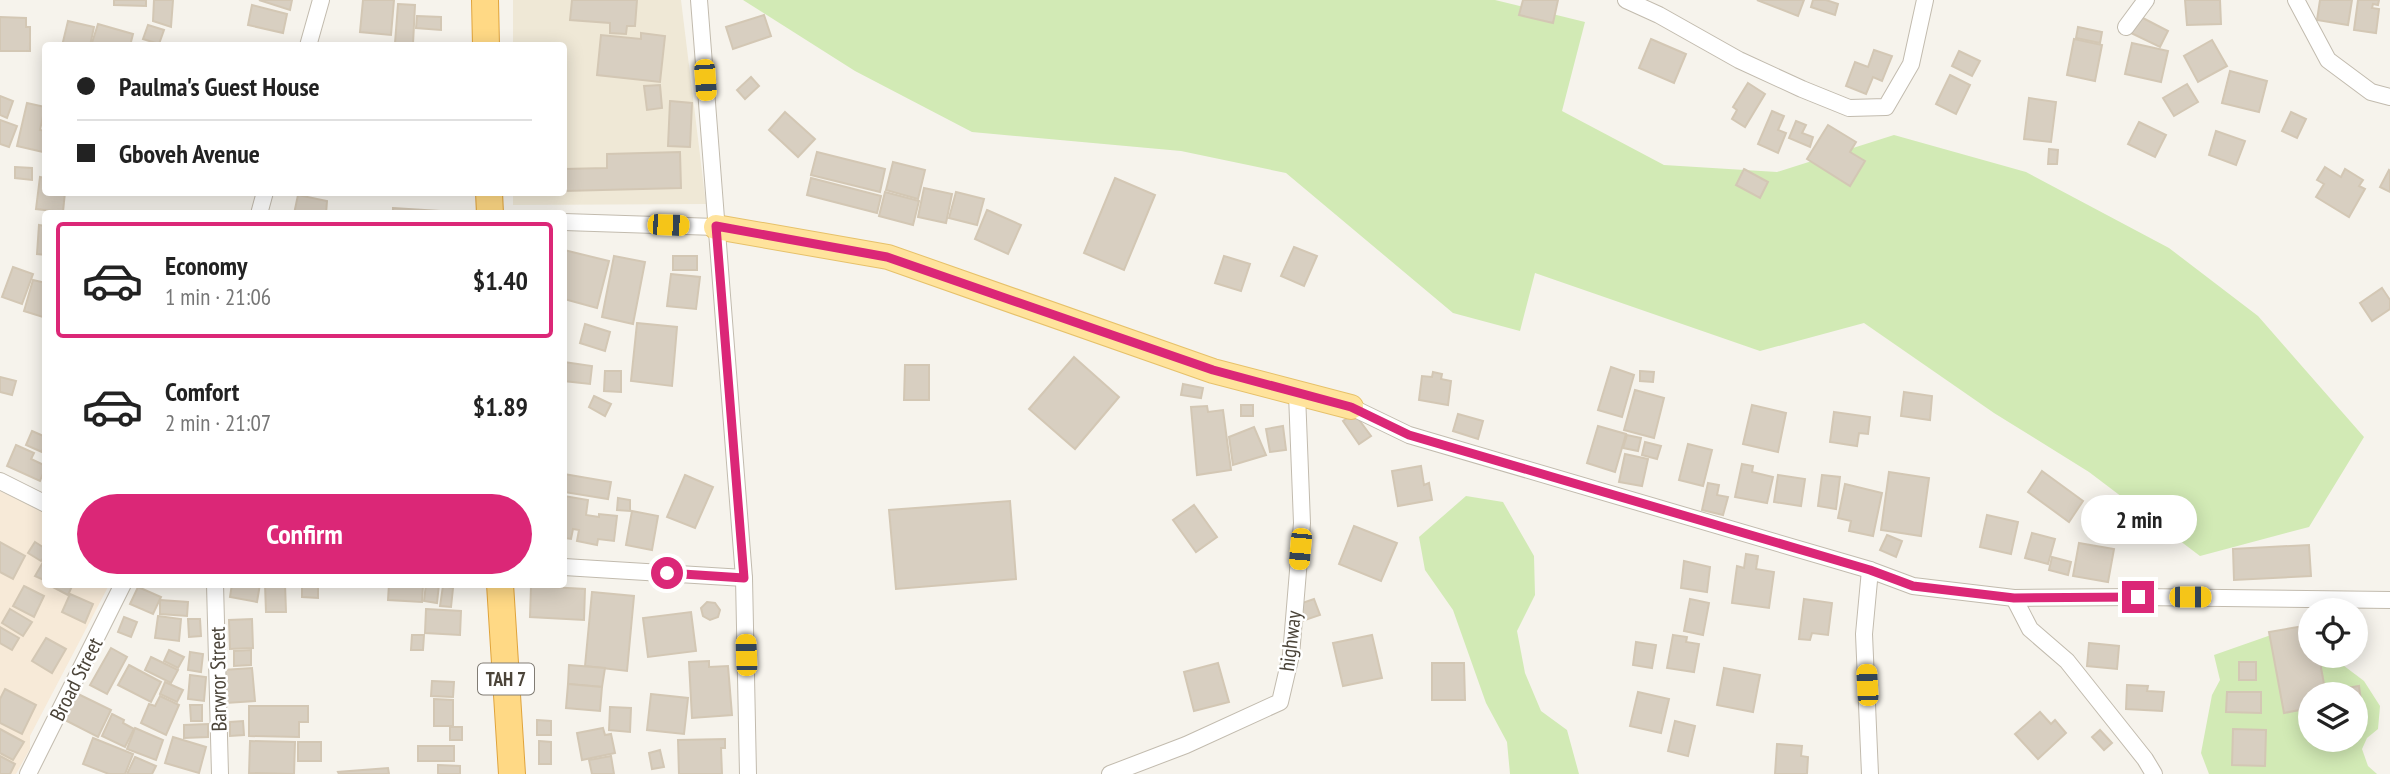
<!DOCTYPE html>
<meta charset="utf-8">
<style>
:root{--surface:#fff;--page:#f6f6f6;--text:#222;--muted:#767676;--line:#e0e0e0;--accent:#db2777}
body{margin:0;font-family:"PT Sans Narrow",sans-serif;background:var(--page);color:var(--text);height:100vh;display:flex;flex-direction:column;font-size:26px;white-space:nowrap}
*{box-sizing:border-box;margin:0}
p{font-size:23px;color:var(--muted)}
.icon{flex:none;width:38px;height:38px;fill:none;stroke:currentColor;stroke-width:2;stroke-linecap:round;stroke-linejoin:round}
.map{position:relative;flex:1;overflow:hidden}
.drawer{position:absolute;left:42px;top:210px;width:525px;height:378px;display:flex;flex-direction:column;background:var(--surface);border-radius:7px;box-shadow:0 4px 18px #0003}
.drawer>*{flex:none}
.hud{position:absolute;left:42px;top:42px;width:525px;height:154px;border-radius:7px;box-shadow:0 4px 18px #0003;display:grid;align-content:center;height:154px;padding:0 35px;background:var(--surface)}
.fabs{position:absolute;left:2298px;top:598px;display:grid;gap:14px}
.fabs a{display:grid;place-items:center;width:70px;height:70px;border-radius:50%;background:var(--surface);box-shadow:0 4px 18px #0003;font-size:35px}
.end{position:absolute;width:32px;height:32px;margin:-16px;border:9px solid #db2777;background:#fff;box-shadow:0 0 0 4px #fff}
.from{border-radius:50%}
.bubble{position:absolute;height:49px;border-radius:24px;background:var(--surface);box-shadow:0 4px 18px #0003;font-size:23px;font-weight:600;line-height:49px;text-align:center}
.car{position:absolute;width:21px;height:42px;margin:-21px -10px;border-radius:9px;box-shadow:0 0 5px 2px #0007;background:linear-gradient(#f5c518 24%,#345 0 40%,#f5c518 0 76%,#345 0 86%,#f5c518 0)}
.hud b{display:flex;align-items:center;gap:24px;height:66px;font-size:26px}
.hud b+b{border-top:2px solid var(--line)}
.hud i{width:18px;height:18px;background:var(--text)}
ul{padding:12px 0 0;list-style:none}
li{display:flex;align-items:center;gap:21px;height:116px;margin:0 14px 10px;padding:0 21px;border:4px solid transparent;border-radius:7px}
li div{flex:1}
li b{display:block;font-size:26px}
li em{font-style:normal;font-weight:600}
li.on{border-color:var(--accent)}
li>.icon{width:63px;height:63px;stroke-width:1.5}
.primary-button{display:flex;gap:14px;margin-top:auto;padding:14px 35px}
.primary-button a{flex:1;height:80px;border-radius:42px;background:var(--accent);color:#fff;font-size:28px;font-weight:600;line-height:80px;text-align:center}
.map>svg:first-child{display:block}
</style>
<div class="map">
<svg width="2390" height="774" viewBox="0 0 2390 774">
<rect width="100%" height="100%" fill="#f6f3ec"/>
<!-- commercial -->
<polygon fill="#f7ead8" points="0,491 45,512 46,584 109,585 30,736 30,749 16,774 0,774"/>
<!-- education -->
<polygon fill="#efe8d6" points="513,0 681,0 706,204 513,205 513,193 564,192 564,46 513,45"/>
<!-- green -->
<g fill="#d2eab5" fill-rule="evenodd">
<polygon points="743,0 1495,0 1585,22 1562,111 1664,165 1777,172 1894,135 2026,172 2169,248 2258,316 2364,437 2309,527 2200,556 2089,472 1994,413 1864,323 1760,351 1535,273 1520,331 1453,313 1286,173 1181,151 972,132 855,71"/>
<polygon points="1466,496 1503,502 1534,556 1535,595 1517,631 1525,673 1541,711 1567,730 1579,774 1510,774 1507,742 1486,703 1453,610 1425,570 1419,537"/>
<path d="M2271,635L2310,656H2331L2364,681L2380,706L2378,729L2367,738L2362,749L2368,766L2377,774H2209L2201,753L2212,695L2220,680L2214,655ZM2310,695H2356V740H2310Z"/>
</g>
<!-- building -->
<g fill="#d8cfc1" stroke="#d3c7b4" stroke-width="2">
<polygon points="114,0 146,0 146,6 114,5"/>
<polygon points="154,0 173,0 171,27 153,21"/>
<polygon points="259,0 292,0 290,10"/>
<polygon points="363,0 394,0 391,35 360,32"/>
<polygon points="572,0 637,0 635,26 627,26 626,34 610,33 610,23 570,20"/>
<polygon points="1523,0 1558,0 1553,23 1519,15"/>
<polygon points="1757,0 1804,0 1798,16"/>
<polygon points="1813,0 1826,0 1838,4 1835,15 1811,7"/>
<polygon points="2185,0 2220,0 2221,24 2187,25"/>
<polygon points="2320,0 2352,0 2348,25 2317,20"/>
<polygon points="2358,0 2379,0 2378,5 2373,4 2372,8 2379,9 2376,33 2354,30"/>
<polygon points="398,4 415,5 413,44 395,43"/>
<polygon points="252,5 287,14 283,33 248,25"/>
<polygon points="764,15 771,36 733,49 726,27"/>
<polygon points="417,16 441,17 441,30 416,28"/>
<polygon points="2139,16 2168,31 2160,47 2131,33"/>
<polygon points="0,17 26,18 26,27 30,27 30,51 0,51"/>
<polygon points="68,21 94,27 90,46 62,46"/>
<polygon points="98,24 133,34 130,46 91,46"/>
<polygon points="148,25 164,30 159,44 143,39"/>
<polygon points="2078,27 2102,32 2100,43 2076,38"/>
<polygon points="641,33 665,36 660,82 597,75 601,35 641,39"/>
<polygon points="1651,39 1686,54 1674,83 1639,68"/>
<polygon points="2074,39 2102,45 2095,81 2067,75"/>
<polygon points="2212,40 2227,66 2198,82 2184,56"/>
<polygon points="2132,43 2168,51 2161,82 2125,74"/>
<polygon points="1874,50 1892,56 1882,81 1873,77 1866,94 1846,86 1855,62 1868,67"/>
<polygon points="1959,51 1980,61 1972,76 1952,66"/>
<polygon points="2230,71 2267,81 2259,112 2222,103"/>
<polygon points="1950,75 1970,85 1956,114 1936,104"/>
<polygon points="751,77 759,86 745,99 737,90"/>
<polygon points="1748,83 1765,94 1745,127 1732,119 1737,110 1733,107"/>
<polygon points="2187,84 2198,102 2174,116 2163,98"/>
<polygon points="660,85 662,108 647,110 644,86"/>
<polygon points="0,96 13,101 7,118 0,115"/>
<polygon points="2029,98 2056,102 2051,142 2024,139"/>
<polygon points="670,101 692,103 690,147 668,146"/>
<polygon points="27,103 45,107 40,130 46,131 43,152 17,146"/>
<polygon points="1772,111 1784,116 1778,130 1786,133 1778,153 1758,144"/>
<polygon points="785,112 815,139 798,157 769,130"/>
<polygon points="2291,112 2306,119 2297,138 2282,131"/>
<polygon points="0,120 17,126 9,147 0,144"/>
<polygon points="1796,121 1806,125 1802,133 1813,137 1810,147 1789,138"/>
<polygon points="2139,122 2166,135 2155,157 2128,144"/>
<polygon points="1828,125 1856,142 1850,152 1865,161 1850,186 1807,159"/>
<polygon points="2216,131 2245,141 2236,165 2209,155"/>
<polygon points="2049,149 2058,150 2057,164 2048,164"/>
<polygon points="680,152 681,188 564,191 564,169 607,168 607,154"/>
<polygon points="817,152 885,169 880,192 811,175"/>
<polygon points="893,162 925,170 918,199 886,190"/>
<polygon points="15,167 32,168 32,180 15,178"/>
<polygon points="2325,167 2341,177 2345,169 2363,180 2359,186 2365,189 2349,217 2316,197 2324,184 2317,180"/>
<polygon points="1744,169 1768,182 1760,198 1736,185"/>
<polygon points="2389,170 2390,171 2390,192 2380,187"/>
<polygon points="40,177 46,178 46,192 65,192 63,212 36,209"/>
<polygon points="811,178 881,196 877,213 807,195"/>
<polygon points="1115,178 1155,195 1124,270 1084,253"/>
<polygon points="924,188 952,194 946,223 918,217"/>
<polygon points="885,192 919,201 913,225 879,216"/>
<polygon points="956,192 984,199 977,225 949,218"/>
<polygon points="298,195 327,201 326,214 294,214"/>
<polygon points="393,208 455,212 455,214 393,214"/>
<polygon points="987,210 1021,225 1008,254 975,239"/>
<polygon points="39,225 46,226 46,255 37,254"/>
<polygon points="1294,247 1317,256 1304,286 1281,276"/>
<polygon points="564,250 609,261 597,308 564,299"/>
<polygon points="614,256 645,262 633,324 602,317"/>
<rect x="673" y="256" width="24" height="14"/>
<polygon points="1224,256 1250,264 1241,291 1215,283"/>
<polygon points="13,267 33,274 22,304 2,297"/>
<polygon points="671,274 700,277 696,309 667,306"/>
<polygon points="33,280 46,283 46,318 24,311"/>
<polygon points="2382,288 2390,300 2390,309 2372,321 2360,303"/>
<polygon points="637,323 677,327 672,386 631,381"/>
<polygon points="585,324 610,332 605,351 580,343"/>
<polygon points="1074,357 1119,397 1075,449 1029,409"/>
<polygon points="564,362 592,366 590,384 564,381"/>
<polygon points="905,365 929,365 929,400 904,400"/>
<polygon points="1611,367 1634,375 1622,417 1598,410"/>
<polygon points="605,371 621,371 621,392 604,391"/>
<polygon points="1640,371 1654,372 1653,382 1640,381"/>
<polygon points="1433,372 1442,374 1441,379 1451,381 1448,405 1419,400 1422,376 1432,377"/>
<polygon points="0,377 16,381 12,395 0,392"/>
<polygon points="1183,384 1203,388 1201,398 1181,395"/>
<polygon points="1635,390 1664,398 1654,438 1624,430"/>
<polygon points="1904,392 1932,396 1930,420 1901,416"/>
<polygon points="594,396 611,404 605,416 589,407"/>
<rect x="1241" y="405" width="12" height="11"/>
<polygon points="1752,405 1786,413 1778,452 1743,444"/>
<polygon points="1207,406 1208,412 1223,410 1231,470 1197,475 1191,407"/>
<polygon points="1834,412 1870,417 1868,434 1859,433 1857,446 1830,442"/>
<polygon points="1354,413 1371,436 1359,444 1343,421"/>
<polygon points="1458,414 1483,421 1478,439 1453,431"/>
<polygon points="1283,426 1286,450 1270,452 1266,429"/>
<polygon points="1598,426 1626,434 1615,472 1587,463"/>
<polygon points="1254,427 1266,455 1233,465 1229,437"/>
<polygon points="32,431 46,437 42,452 26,445"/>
<polygon points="1627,435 1641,438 1638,451 1623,448"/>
<polygon points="1645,442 1661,446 1657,459 1642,455"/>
<polygon points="1688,444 1712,450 1703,486 1679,480"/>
<polygon points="16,445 34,453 31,459 46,466 40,481 7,466"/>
<polygon points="1625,454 1648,459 1642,486 1619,482"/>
<polygon points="1742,464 1753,466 1752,472 1773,477 1767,503 1735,497"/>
<polygon points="1421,466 1424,485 1429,483 1432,500 1398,506 1392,471"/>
<polygon points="2042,471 2083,501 2069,522 2028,492"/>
<polygon points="1889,472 1929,478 1921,536 1881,530"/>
<polygon points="564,474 611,482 608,499 564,492"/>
<polygon points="685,475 713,487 695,528 667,517"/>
<polygon points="1778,475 1805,479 1801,506 1774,502"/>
<polygon points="1822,475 1840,477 1836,509 1818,506"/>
<polygon points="1708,483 1719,485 1717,495 1728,497 1723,515 1702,510"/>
<polygon points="1845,484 1882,493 1873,536 1849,531 1851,521 1838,518"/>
<polygon points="564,496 588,500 586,515 599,517 599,514 617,516 614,541 598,539 597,545 577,541 579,530 573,529 571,539 564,538"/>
<polygon points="618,498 630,500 630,511 617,510"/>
<polygon points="1010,501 1016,579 896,589 889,510"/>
<polygon points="1194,505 1217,537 1196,552 1173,520"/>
<polygon points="632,511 658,516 652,550 626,545"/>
<polygon points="1987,515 2018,522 2011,554 1980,547"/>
<polygon points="1354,526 1397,543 1381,581 1339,564"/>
<polygon points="2032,533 2055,539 2048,564 2025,558"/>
<polygon points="1887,535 1902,541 1896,557 1880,550"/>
<polygon points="0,542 25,556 13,579 0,572"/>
<polygon points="35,542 46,549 46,554 41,561 28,553"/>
<polygon points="2079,543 2114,549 2108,582 2073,576"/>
<polygon points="2309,545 2311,576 2234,580 2233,549"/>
<polygon points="1746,554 1758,556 1756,569 1774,572 1769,608 1732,603 1737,566 1744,568"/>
<polygon points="46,557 46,581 35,576"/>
<polygon points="2052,557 2071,562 2068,575 2049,570"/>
<polygon points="1684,561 1710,567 1707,592 1681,588"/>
<polygon points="52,584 73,584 68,595 51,586"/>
<polygon points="232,584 260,584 257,602 230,597"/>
<polygon points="265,584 285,584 286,612 266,612"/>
<polygon points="302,584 318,584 318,598 302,597"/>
<polygon points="389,584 423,586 422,602 388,600"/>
<polygon points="426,584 439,584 437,603 424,601"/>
<polygon points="24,586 44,596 34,617 13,606"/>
<polygon points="443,586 453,588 451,607 440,606"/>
<polygon points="531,586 585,589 584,620 530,617"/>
<polygon points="138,587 161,597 153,614 130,604"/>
<polygon points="592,592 634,596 627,671 585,666"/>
<polygon points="70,594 93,604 85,623 62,612"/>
<polygon points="1314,599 1320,615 1302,621 1296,605"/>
<polygon points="1690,599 1709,603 1703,635 1684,631"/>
<polygon points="1804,599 1832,603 1828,635 1812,633 1810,640 1799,639"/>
<polygon points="160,600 188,602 187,616 160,614"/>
<polygon points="707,602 715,603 720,610 718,617 710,620 703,616 701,608"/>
<polygon points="10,609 32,622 23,636 2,623"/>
<polygon points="426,609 461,611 460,635 425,633"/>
<polygon points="691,612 696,651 648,657 643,618"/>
<polygon points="158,616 181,619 179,641 155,638"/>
<polygon points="124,617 137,622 131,637 118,632"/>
<polygon points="188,619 200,619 201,636 189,637"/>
<polygon points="252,619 253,648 230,649 229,620"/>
<polygon points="2310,625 2310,656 2319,656 2325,690 2311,693 2310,708 2284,713 2269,632"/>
<polygon points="0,627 19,638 12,650 0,643"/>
<polygon points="412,635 424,635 423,650 411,650"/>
<polygon points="1372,635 1382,678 1343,686 1333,643"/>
<polygon points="1673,635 1687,637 1686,642 1699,644 1694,672 1667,668"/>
<polygon points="46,638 66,649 52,673 32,661"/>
<polygon points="1636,642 1656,645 1652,668 1633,665"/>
<polygon points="2089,643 2119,646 2117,669 2087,666"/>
<polygon points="111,648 127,657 107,694 90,685"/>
<polygon points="169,650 184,657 178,668 164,661"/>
<polygon points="251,650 251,665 234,666 234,651"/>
<polygon points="190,652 203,654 201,672 188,670"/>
<polygon points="151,657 178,670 171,683 145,670"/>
<polygon points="709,661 709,667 728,666 732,715 692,718 689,662"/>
<rect x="2239" y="662" width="17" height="18"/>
<polygon points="1218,663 1229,702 1194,711 1184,672"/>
<polygon points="1432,663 1464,663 1465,700 1432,700"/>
<polygon points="129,665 161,682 151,702 118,685"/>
<polygon points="569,665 605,668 602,687 568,684"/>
<polygon points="252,668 255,701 226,703 223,670"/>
<polygon points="1724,668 1760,675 1753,712 1717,705"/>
<polygon points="190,675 206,677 204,701 188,699"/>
<polygon points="432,681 454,682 453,697 431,696"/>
<polygon points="165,682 183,690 177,702 160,694"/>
<polygon points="568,684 602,687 600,711 566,708"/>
<polygon points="2127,685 2148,686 2147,691 2164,692 2162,711 2126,709"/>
<polygon points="2359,686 2362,708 2356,709 2356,695 2317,695 2317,693"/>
<polygon points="5,689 36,705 22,734 0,723 0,699"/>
<polygon points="1638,692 1669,699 1661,733 1630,726"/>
<polygon points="2227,692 2261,692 2261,713 2226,712"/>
<polygon points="76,693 111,710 98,737 63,719"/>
<polygon points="651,694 688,698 684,734 647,730"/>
<polygon points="160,696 179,705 166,735 141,723 149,704 155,706"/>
<polygon points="434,699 453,700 453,726 434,726"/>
<polygon points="190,705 202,705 202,721 191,721"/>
<polygon points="249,706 308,706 308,722 299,722 299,737 249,736"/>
<polygon points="610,707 631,708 630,732 609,730"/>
<polygon points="2040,712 2051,724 2055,720 2066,733 2038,759 2015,734"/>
<polygon points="112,714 124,720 123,723 134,729 125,747 102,736"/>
<polygon points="537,720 551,721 551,735 537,735"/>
<polygon points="243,721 244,735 230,736 230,722"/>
<polygon points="1675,721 1695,726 1688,756 1668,751"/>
<polygon points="208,724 208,737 184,738 184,725"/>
<rect x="450" y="727" width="12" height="13"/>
<polygon points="135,728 163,740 156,760 127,749"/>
<polygon points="603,728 605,735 611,734 615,753 582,760 577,733"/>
<polygon points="0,729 24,742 13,760 0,753"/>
<polygon points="2233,729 2266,730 2265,766 2232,765"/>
<polygon points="2100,730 2112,743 2104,750 2092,737"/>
<polygon points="173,737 206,747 199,773 165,763"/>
<polygon points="93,738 133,754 125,774 109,774 83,764"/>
<polygon points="725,739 725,748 721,748 722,774 679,774 678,740"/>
<polygon points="250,741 295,742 294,774 249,773"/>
<polygon points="539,741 551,742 551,764 539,764"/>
<rect x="298" y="742" width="23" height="19"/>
<polygon points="1777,744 1802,746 1801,756 1808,757 1807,774 1775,774"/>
<rect x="418" y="746" width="36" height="15"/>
<polygon points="660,750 664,767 652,769 649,753"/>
<polygon points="0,756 15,764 10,774 0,774"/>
<polygon points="611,756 614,774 592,774 589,760"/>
<polygon points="135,757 156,766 152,774 127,774"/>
<polygon points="438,765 460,766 460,774 438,774"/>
<polygon points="388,768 389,774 339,774 338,772"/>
</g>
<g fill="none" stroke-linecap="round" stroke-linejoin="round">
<defs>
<g id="minor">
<polyline points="699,0 744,578 748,774"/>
<polyline points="1626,0 1659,15 1739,60 1802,89 1849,108 1886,107 1911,64 1925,0"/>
<polyline points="2296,0 2328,60 2371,92 2390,97"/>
<polyline points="2126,27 2146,0"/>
<polyline points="308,46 321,0"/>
<polyline points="259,214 265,192"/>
<polyline points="564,222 716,227"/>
<polyline points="1351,407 1409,435 1870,570 1913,586 2014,598 2138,597 2390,600"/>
<polyline points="0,481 46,504"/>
<polyline points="564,567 744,578"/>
<polyline points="1870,570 1864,634 1870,774"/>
<polyline points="215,584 220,774"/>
<polyline points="2014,598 2030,629 2067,661 2145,759 2154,774"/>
<polyline points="28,774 123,584"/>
<polyline points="1110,774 1186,745 1280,702 1291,655 1302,523 1297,394"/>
</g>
<polyline id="primary" points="716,227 888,257 1213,371 1351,407"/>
<g id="trunk">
<polyline points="485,0 486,46"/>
<polyline points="489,192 490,214"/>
<polyline points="500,584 512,774"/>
</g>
</defs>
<!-- minor casing -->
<use href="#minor" stroke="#c2bbae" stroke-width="18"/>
<!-- primary casing -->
<use href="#primary" stroke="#e6c16a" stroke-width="26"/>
<!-- trunk casing -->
<use href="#trunk" stroke="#e0a43c" stroke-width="28"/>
<!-- minor -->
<use href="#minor" stroke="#fff" stroke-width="16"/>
<!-- primary -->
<use href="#primary" stroke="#ffe39c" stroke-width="24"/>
<!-- trunk -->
<use href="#trunk" stroke="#ffd985" stroke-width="26"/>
</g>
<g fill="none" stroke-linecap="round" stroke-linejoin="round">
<!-- route -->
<polyline stroke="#db2777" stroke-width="9" points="667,573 744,578 716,226 887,257 1213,370 1351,407 1409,435 1870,570 1913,586 2014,598 2138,597"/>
</g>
<g text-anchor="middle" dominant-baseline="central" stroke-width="5" stroke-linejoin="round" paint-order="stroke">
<!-- shield labels -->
<rect fill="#fff" stroke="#817c74" stroke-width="2" x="478" y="663.5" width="56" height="31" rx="5"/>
<g font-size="19" font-weight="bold" fill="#4b4439">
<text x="506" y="679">TAH 7</text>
</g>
<!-- street labels -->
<g font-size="21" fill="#4b4439" stroke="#fff">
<text transform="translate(1290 641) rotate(-83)">highway</text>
<text transform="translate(76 679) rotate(-63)">Broad Street</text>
<text transform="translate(218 679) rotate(-91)">Barwror Street</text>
</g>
</g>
</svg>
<div class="fabs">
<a><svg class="icon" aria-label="locate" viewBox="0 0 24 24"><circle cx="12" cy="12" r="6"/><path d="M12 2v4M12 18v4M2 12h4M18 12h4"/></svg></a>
<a><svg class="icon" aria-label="layers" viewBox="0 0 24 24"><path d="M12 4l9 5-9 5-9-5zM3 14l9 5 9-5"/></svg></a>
</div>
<i class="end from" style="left:667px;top:573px"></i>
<i class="end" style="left:2138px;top:597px"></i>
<div class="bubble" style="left:2081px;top:495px;width:116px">2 min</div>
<i class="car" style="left:705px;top:80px;rotate:176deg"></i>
<i class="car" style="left:668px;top:225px;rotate:92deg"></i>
<i class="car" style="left:1300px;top:549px;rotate:185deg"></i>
<i class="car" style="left:2190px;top:597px;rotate:90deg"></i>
<i class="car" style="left:746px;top:655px;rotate:358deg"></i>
<i class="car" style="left:1867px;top:685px;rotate:357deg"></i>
<div class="hud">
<b><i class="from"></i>Paulma's Guest House</b>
<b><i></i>Gboveh Avenue</b>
</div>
<section class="drawer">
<ul>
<li class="on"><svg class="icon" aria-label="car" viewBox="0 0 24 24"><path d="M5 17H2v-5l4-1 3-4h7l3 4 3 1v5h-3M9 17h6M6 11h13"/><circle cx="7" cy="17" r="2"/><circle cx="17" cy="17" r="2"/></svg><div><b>Economy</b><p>1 min · 21:06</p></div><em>$1.40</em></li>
<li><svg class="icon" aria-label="car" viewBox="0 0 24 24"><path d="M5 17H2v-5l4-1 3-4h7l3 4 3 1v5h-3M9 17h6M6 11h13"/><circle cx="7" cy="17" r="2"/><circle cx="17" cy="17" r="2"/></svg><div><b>Comfort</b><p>2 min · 21:07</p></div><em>$1.89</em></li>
</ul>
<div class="primary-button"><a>Confirm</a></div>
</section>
</div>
